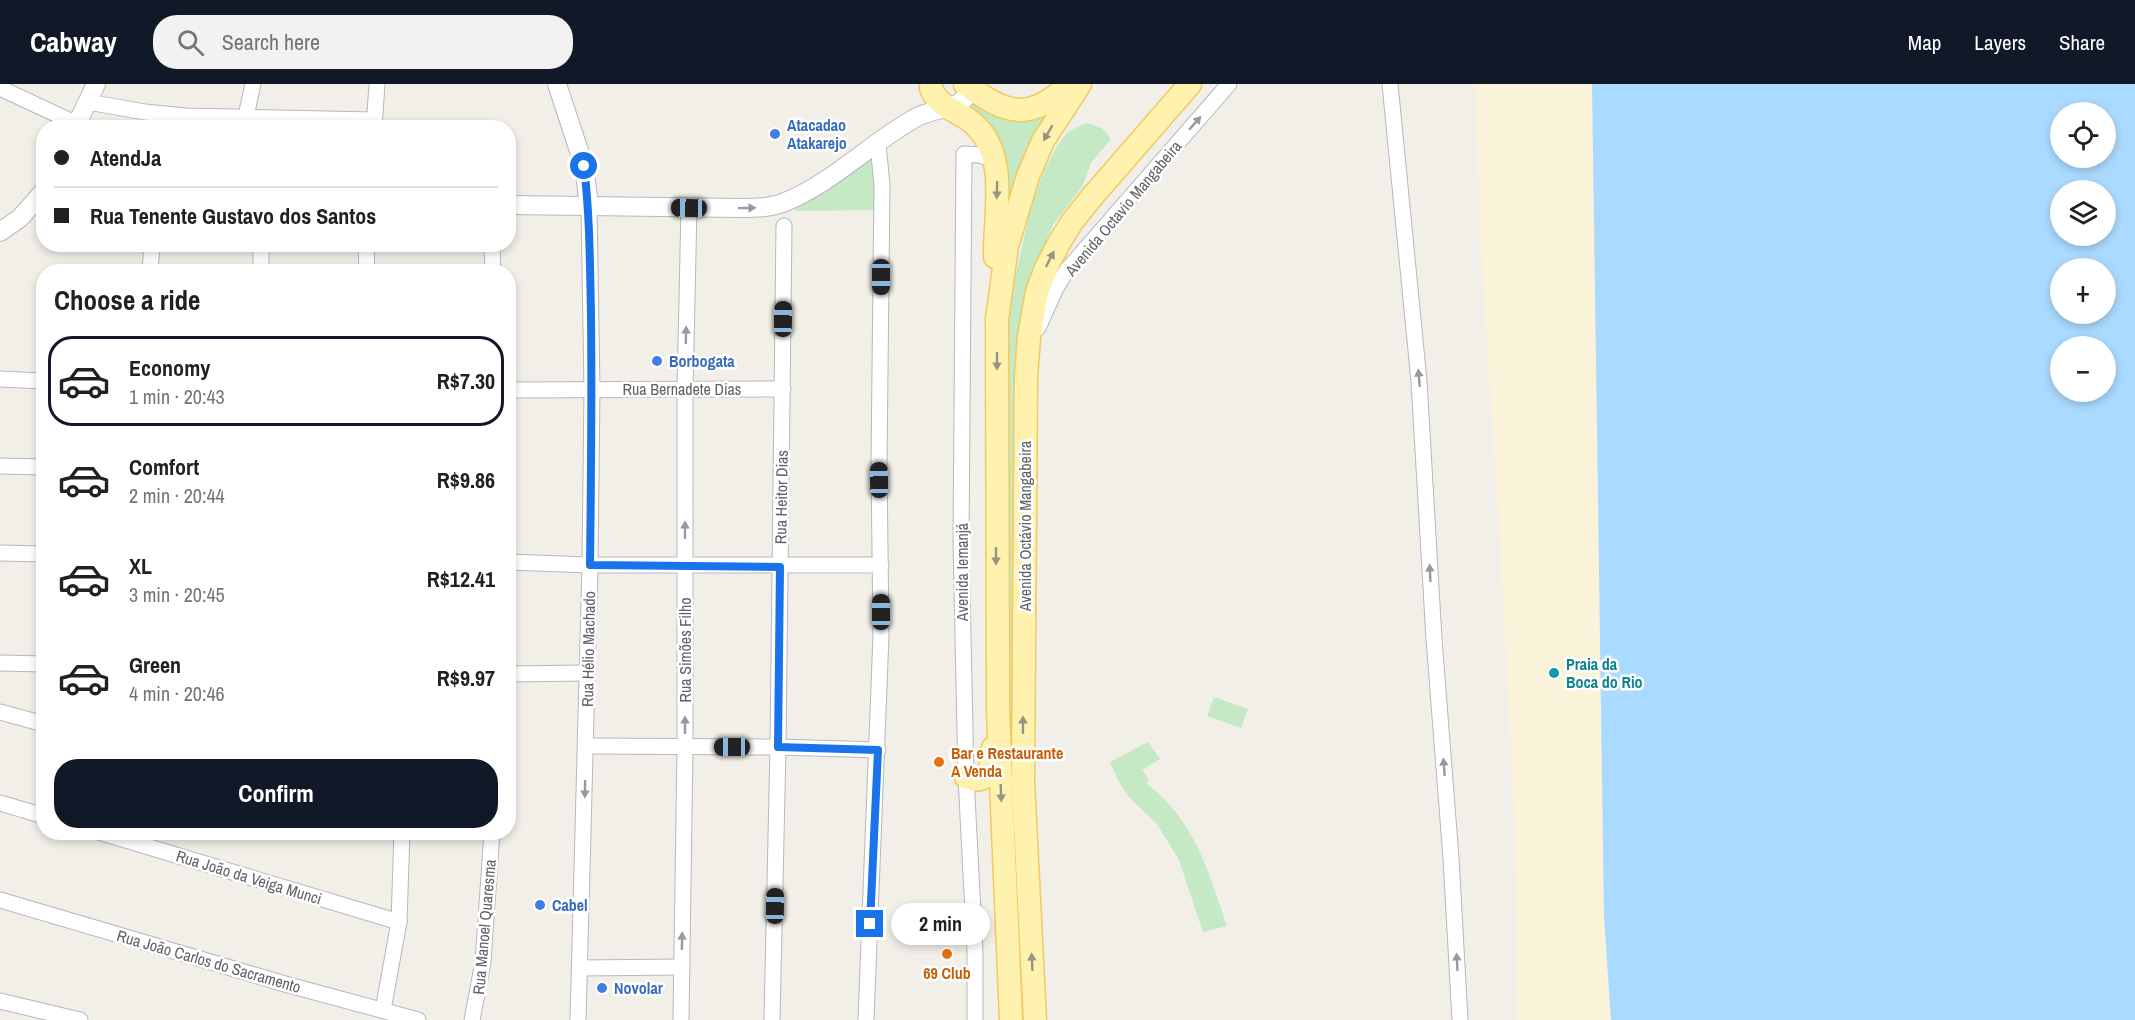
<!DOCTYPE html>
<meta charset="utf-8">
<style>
:root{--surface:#fff;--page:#f2f2f2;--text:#202124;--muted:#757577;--line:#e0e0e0;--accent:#111827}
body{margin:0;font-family:"Archivo Narrow",sans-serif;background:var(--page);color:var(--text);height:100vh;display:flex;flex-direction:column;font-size:22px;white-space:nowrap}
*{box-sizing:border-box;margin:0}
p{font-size:20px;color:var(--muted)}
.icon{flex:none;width:33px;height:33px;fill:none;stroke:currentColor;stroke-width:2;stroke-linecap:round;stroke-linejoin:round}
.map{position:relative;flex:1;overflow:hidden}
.sheet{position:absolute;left:36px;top:180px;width:480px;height:576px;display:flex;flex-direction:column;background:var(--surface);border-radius:24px;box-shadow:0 3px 9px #0003}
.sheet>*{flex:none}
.top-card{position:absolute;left:36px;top:36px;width:480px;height:132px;border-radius:24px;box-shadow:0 3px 9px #0003;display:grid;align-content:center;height:132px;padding:0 18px;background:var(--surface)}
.tools{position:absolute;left:2050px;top:18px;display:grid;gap:12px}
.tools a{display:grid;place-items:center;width:66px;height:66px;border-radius:50%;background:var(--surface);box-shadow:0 3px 9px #0003;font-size:30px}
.end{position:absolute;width:27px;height:27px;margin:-14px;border:8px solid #1a73e8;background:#fff;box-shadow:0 0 0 3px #fff}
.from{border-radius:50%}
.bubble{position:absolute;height:42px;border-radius:21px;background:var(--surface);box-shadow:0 3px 9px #0003;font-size:20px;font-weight:800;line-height:42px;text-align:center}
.car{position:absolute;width:18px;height:36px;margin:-18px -9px;border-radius:8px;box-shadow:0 0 4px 2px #0007;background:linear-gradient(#222 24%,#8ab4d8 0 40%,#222 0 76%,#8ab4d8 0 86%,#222 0)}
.top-card b{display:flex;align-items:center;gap:21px;height:57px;font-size:22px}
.top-card b+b{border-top:2px solid var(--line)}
.top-card i{width:15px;height:15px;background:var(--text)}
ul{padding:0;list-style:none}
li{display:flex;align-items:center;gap:18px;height:90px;margin:0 12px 9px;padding:0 6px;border:3px solid transparent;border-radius:24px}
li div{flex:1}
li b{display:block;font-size:22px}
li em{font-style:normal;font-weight:800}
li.on{border-color:var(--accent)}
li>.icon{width:54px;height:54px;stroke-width:1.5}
h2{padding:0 18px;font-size:27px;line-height:72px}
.primary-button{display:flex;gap:12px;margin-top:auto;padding:12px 18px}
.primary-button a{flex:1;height:69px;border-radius:24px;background:var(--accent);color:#fff;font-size:24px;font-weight:800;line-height:69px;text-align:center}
header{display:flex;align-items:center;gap:36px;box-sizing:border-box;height:84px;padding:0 30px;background:var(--accent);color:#fff}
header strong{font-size:28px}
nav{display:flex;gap:33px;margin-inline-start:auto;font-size:21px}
.search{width:420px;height:54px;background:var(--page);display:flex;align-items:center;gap:15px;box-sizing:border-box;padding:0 21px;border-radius:24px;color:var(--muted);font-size:22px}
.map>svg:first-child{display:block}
</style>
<header>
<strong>Cabway</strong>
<div class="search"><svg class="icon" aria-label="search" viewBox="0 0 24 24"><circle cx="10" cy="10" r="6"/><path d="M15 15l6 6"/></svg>Search here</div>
<nav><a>Map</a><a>Layers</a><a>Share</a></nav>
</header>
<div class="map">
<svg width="2135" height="936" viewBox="0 0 2135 936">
<rect width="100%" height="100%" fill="#f1efe8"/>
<!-- green -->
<g fill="#c5e8c5">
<path d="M978,11L1052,27L1007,128C1007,85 1013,50 970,24Z"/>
<polygon points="1086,39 1102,44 1111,55 1091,79 1083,101 1053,141 1031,197 1020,235 1014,288 1011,658 1023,936 1017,936 1004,659 1007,230 1032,118 1044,87 1057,62 1068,48"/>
<polygon points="876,72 876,126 795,127 795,122 872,73"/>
<polygon points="1214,613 1248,625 1241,644 1207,632"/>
<path d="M1148,658L1160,675L1142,686L1149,696L1146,699C1196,738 1207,785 1227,842L1203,848L1179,776L1157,740L1130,714L1119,698L1110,678Z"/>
</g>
<!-- sand -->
<polygon fill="#fbf3d9" points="1476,0 1592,0 1604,832 1611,936 1518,936 1515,738 1499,439 1480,148"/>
<!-- water -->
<path fill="#aadaff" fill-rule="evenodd" d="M1592,0H2135V936H1611L1604,832ZM2061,28H2106V74H2061ZM2061,106H2106V152H2061ZM2061,184H2106V230H2061ZM2061,262H2106V308H2061Z"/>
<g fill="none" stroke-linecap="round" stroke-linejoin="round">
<defs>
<g id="minor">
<polyline points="1390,0 1419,297 1434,555 1451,774 1460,936"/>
<polyline points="0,4 77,40"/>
<polyline points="88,18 145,28 185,32 374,36"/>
<polyline points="246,32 253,0"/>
<polyline points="374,44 377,0"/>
<polyline points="366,160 367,188"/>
<polyline points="492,160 493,188"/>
<polyline points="150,188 152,160"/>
<polyline points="261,188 261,160"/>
<polyline points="1038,244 1056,204 1067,186 1229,0"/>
<polyline points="0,295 44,297"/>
<polyline points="508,306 783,305"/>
<polyline points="0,382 44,383"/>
<polyline points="0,469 44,470"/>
<polyline points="508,478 590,481 881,481"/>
<polyline points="0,579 44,580"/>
<polyline points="508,590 587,589"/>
<polyline points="0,628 44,640"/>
<polyline points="586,662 778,663 878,666"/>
<polyline points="0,719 44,732"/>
<polyline points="99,748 399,838"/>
<polyline points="0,816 285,900 418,936"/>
<polyline points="580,884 682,883"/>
<polyline points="0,917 80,936"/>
<polyline points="383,926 399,838 402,748"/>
<polyline points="472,936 483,878 492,748"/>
<polyline points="578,936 590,481 592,305 589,122"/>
<polyline points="681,936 685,663 685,306 689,124"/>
<polyline points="772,936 778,663 784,142"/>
<polyline points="866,936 881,551 879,381 882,101 878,60"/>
<polyline points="975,936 975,868 966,693 961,457 964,70 979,71 994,75"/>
</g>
<g id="tertiary">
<polyline points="557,0 584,82 589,122"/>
<polyline points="75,44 96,0"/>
<path d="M508,121L740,124C755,124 771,124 785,118C834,98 871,58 917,33C937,22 966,28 972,0"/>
<polyline points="0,148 20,134 44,107"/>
</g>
<g id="primary">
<path d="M965,0C1008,31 1029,38 1070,0"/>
<path d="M931,4C938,25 962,27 976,42C1009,74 994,132 995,173"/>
<path d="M966,693C989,703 992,681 993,664"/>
<polyline points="1011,936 998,627 997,235 1007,162 1028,92 1043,57 1080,0"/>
<polyline points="1035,936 1023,697 1026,293 1029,253 1037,208 1047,182 1059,159 1072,138 1091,114 1190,0"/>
</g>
</defs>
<!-- minor casing -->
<use href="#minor" stroke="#b5b8bc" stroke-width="17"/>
<!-- tertiary casing -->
<use href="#tertiary" stroke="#b5b8bc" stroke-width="20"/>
<!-- primary casing -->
<use href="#primary" stroke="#f2c960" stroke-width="25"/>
<!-- minor -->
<use href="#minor" stroke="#fff" stroke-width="15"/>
<!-- tertiary -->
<use href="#tertiary" stroke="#fff" stroke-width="18"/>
<!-- primary -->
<use href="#primary" stroke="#fff2af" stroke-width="22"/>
</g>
<!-- one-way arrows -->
<defs><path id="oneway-solid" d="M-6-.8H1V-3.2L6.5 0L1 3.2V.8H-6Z" transform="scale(1.5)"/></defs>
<g fill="#979a9d">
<use href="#oneway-solid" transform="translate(1195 39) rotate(-49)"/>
<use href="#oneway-solid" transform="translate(747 124) rotate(-1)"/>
<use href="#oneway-solid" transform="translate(686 251) rotate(-89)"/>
<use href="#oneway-solid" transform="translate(1419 294) rotate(-95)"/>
<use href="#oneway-solid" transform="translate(685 446) rotate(-90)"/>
<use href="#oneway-solid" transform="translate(1430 489) rotate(-93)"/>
<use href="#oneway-solid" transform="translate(685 641) rotate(-90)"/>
<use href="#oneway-solid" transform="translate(1444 683) rotate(-94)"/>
<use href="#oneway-solid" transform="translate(585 705) rotate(91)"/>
<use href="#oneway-solid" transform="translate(682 857) rotate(-89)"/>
<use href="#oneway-solid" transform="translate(1457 878) rotate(-93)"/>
</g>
<g fill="#979581">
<use href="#oneway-solid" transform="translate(1048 49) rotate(120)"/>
<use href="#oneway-solid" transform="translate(997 106) rotate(91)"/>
<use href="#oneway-solid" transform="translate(1050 175) rotate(-63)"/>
<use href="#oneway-solid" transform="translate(997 277) rotate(90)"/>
<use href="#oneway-solid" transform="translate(996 472) rotate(90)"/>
<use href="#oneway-solid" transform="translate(1023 641) rotate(-90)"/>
<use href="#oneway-solid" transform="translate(1001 709) rotate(88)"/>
<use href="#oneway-solid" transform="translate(1032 878) rotate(-93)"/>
</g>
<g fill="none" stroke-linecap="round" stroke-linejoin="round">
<!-- route -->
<path stroke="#1a73e8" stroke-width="8" d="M584,82C590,133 590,183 591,233C592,316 591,399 590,481L780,483L778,663L878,666L870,840"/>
</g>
<!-- markers -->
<g fill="#3f7fe0" stroke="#fff" stroke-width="2">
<circle cx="775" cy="50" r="6"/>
<circle cx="657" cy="277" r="6"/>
<circle cx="540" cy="821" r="6"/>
<circle cx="602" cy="904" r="6"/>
</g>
<circle fill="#0f9aa8" stroke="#fff" stroke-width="2" cx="1554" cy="589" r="6"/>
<g fill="#e8710a" stroke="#fff" stroke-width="2">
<circle cx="939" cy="678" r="6"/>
<circle cx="947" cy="870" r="6"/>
</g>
<g text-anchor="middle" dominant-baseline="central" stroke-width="5" stroke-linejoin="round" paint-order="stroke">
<!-- shop labels -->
<g font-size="16" font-weight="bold" fill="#366cbe" stroke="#fff" text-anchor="start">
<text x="787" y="41">Atacadao<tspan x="787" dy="18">Atakarejo</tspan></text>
<text x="669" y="277">Borbogata</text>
<text x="552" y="821">Cabel</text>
<text x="614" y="904">Novolar</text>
</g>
<!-- street labels -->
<g font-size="16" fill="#5f6368" stroke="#fff">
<text transform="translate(1123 124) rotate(-50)">Avenida Octavio Mangabeira</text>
<text x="682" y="305">Rua Bernadete Dias</text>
<text transform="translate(781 413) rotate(-89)">Rua Heitor Dias</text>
<text transform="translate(1025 442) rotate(-90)">Avenida Octávio Mangabeira</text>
<text transform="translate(962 488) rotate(-90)">Avenida Iemanjá</text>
<text transform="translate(588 565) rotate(-89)">Rua Hélio Machado</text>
<text transform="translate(685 566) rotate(-90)">Rua Simões Filho</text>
<text transform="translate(249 793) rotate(17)">Rua João da Veiga Munci</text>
<text transform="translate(484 843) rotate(-85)">Rua Manoel Quaresma</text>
<text transform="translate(209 877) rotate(16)">Rua João Carlos do Sacramento</text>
</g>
<!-- culture labels -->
<g font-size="16" font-weight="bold" fill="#0d838f" stroke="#fff" text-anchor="start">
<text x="1566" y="580">Praia da<tspan x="1566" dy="18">Boca do Rio</tspan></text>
</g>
<!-- food labels -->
<g font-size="16" font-weight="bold" fill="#c56008" stroke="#fff" text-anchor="start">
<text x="951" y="669">Bar e Restaurante<tspan x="951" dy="18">A Venda</tspan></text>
<text x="947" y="889" text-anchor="middle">69 Club</text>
</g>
</g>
</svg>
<div class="tools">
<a><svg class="icon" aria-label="locate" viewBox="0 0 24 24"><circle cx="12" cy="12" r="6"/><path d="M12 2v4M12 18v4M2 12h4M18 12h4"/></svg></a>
<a><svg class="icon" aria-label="layers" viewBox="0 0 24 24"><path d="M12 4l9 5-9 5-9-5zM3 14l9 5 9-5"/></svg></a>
<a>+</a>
<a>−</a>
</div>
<i class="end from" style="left:584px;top:82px"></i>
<i class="end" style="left:870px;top:840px"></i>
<div class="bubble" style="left:891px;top:819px;width:99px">2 min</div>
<i class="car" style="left:689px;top:124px;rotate:271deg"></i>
<i class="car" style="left:881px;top:193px;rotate:180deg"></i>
<i class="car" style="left:783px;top:235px;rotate:1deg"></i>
<i class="car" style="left:879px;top:396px;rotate:359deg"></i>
<i class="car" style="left:881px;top:528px;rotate:0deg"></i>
<i class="car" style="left:732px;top:663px;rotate:270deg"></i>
<i class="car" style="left:775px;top:822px;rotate:1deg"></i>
<div class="top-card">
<b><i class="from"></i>AtendJa</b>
<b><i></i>Rua Tenente Gustavo dos Santos</b>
</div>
<section class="sheet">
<h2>Choose a ride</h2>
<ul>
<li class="on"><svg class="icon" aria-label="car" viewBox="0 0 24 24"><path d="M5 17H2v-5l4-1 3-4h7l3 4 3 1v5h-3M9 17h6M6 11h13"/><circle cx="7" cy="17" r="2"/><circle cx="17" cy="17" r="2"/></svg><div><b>Economy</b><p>1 min · 20:43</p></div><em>R$7.30</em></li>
<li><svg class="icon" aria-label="car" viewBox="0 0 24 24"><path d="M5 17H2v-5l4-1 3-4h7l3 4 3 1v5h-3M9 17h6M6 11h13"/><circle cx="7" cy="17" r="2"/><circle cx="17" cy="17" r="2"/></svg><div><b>Comfort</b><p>2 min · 20:44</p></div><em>R$9.86</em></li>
<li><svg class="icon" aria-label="car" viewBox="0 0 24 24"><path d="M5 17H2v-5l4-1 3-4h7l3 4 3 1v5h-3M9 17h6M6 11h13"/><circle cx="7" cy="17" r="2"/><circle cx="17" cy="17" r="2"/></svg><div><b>XL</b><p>3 min · 20:45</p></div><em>R$12.41</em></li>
<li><svg class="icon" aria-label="car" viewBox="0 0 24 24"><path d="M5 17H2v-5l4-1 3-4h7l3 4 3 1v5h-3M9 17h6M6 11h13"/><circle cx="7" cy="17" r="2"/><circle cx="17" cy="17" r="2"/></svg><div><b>Green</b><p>4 min · 20:46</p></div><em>R$9.97</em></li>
</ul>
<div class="primary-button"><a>Confirm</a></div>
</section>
</div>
